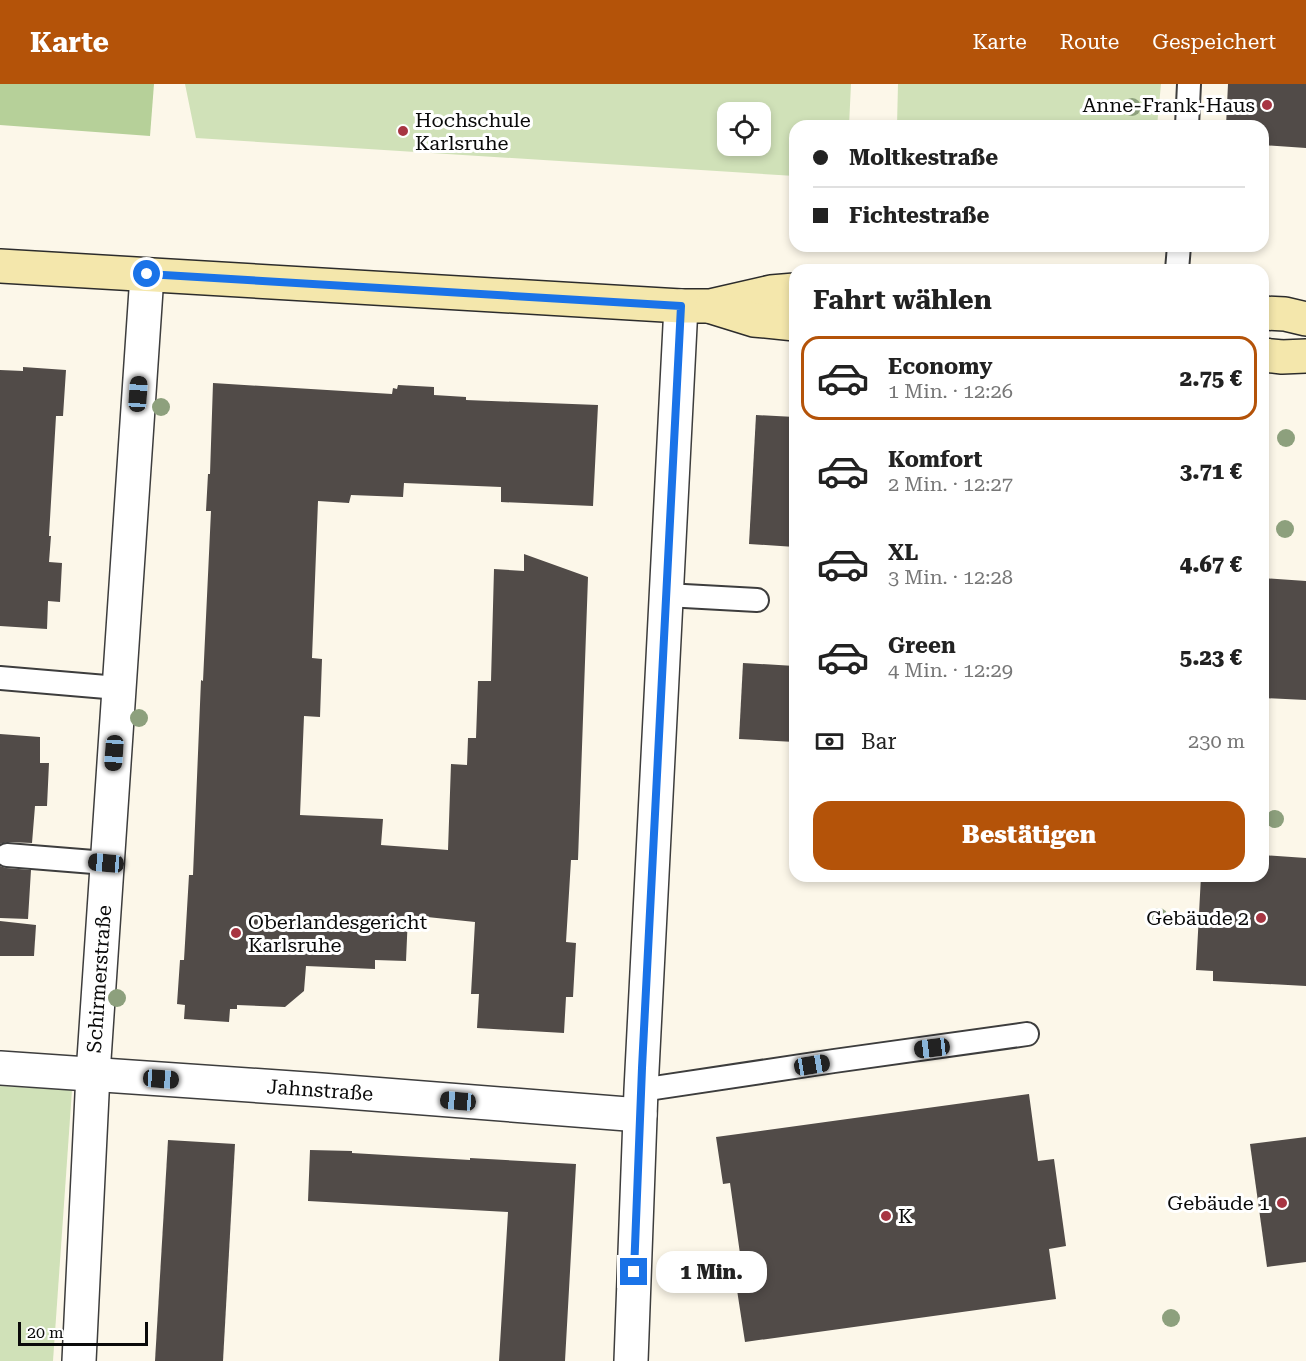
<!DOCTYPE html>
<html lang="de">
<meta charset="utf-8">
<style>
:root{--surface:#fff;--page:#f6f6f6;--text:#222;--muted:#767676;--line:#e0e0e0;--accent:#b45309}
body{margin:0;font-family:"Roboto Serif",serif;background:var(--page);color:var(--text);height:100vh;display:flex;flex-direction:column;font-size:22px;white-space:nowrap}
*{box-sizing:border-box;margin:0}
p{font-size:20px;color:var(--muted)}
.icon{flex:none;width:33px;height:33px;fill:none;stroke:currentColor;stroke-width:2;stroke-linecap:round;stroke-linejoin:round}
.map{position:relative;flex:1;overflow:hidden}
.drawer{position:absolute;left:789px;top:180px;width:480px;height:618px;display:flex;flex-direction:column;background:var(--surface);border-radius:18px;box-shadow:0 3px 9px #0003}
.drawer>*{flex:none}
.hud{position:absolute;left:789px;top:36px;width:480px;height:132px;border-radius:18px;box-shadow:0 3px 9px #0003;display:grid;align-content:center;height:132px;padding:0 24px;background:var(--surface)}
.tools{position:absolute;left:717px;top:18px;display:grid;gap:12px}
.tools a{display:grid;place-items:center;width:54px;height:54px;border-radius:12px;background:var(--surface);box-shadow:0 3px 9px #0003;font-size:30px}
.scale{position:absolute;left:18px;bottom:15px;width:130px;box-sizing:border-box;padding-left:6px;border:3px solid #0a0a0a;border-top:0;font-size:16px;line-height:21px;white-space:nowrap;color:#0a0a0a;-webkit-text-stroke:4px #fff;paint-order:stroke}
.end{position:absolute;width:27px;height:27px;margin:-14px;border:8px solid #1a73e8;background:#fff;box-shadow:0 0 0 3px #fff}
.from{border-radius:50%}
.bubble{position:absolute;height:42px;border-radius:18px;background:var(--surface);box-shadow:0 3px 9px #0003;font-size:20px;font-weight:800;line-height:42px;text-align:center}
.car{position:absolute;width:18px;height:36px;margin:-18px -9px;border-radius:8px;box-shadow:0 0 4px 2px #0007;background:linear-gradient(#222 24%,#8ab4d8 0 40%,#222 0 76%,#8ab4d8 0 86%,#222 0)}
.hud b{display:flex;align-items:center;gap:21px;height:57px;font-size:22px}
.hud b+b{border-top:2px solid var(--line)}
.hud i{width:15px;height:15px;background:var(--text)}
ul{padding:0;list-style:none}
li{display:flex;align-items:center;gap:18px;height:84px;margin:0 12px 9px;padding:0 12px;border:3px solid transparent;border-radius:18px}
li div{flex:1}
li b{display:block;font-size:22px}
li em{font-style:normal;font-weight:800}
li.selected{border-color:var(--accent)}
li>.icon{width:54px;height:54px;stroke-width:1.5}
h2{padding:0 24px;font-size:27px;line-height:72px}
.pay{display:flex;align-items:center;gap:15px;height:66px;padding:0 24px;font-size:22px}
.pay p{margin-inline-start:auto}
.action{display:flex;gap:12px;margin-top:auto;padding:12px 24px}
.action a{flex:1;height:69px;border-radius:18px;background:var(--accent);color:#fff;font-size:24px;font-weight:800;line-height:69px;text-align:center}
header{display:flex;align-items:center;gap:36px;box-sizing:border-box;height:84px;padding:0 30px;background:var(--accent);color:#fff}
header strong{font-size:28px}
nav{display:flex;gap:33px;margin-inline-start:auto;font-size:21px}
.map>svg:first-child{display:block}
</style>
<header>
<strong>Karte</strong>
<nav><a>Karte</a><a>Route</a><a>Gespeichert</a></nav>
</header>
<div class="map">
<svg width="1306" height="1277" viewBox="0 0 1306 1277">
<rect width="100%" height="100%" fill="#fcf7e9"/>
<!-- green -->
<g fill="#d0e1b8" fill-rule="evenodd">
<path d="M185,0H851L849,42H795V92L196,54ZM760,28V62H728V28Z"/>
<polygon points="898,0 1161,0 1157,42 897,42"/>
<polygon points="0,1002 72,1006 53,1277 0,1277"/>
</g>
<!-- forest -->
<polygon fill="#b6d099" points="0,0 154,0 150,52 0,41"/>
<!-- building -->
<g fill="#514b48">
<polygon points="1228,0 1306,0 1306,64 1263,61 1263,42 1226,42"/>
<polygon points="23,283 66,286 63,332 56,332 49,452 51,452 49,478 62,479 60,518 48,517 47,545 0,542 0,286 23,287"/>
<polygon points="213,299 392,310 393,304 397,305 398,301 434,303 434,311 466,313 466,316 598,321 593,422 501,418 501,403 404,399 403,413 351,411 349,419 318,417 312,574 322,575 320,633 304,632 300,731 383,735 381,761 448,766 451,680 467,681 468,654 476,654 478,597 491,597 494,485 524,487 524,470 588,493 578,776 571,776 566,858 576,859 573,913 566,913 564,949 477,944 479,910 471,910 475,838 408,831 406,877 375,876 375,885 306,882 304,907 285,923 237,921 237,925 230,925 229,938 184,935 185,921 177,920 180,876 184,876 189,791 193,791 201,596 203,597 211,427 206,427 208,390 210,390"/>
<polygon points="756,331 795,333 795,463 749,460"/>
<polygon points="1263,494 1306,497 1306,616 1263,614"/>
<polygon points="743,579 795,582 795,658 739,655"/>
<polygon points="0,650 40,653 40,679 49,679 47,722 35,722 32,759 8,758 0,760"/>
<polygon points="1263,771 1306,774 1306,902 1213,897 1213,887 1196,886 1201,792 1263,792"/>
<polygon points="0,782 6,784 31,786 28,835 0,834"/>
<polygon points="0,837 36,841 34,872 0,872"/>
<polygon points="1029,1010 1038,1077 1054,1075 1066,1162 1049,1165 1056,1215 745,1258 737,1206 745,1205 730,1099 723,1100 716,1053"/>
<polygon points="1306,1053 1306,1178 1267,1183 1250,1060"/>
<polygon points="168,1056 235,1060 223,1277 155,1277"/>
<polygon points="310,1066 352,1067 352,1069 470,1076 470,1074 576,1080 565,1277 499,1277 508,1128 308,1117"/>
</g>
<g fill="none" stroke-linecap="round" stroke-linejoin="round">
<defs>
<g id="service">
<polyline points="1187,42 1189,0"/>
<polyline points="1177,186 1179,162"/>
<polyline points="666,511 757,516"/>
<polyline points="0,594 118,604"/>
<polyline points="7,771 106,779"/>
<polyline points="641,1006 834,977 1027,950"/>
</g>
<g id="minor">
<polyline points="0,984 321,1006 640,1031"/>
<polyline points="79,1277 93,990 147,191"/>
<polyline points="631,1277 641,1006 681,222"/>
</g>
<g id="secondary">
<polyline points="0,182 681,222 710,222 771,208 795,206"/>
<polyline points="712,223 754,236 795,240"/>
<polyline points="1263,229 1285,230 1306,235"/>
<polyline points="1263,271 1282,273 1306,272"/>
</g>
</defs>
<!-- service casing -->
<use href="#service" stroke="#3d3d3d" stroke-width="26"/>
<!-- minor casing -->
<use href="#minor" stroke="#3d3d3d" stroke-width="36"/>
<!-- secondary casing -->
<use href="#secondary" stroke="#2c2c2c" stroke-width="36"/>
<!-- service -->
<use href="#service" stroke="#fff" stroke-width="22"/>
<!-- minor -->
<use href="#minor" stroke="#fff" stroke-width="33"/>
<!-- secondary -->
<use href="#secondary" stroke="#f4e7ac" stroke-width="33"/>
</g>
<!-- trees -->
<g fill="#8da07d">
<circle cx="1132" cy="23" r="9"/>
<circle cx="161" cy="323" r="9"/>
<circle cx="1286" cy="354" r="9"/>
<circle cx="1285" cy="445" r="9"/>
<circle cx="139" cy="634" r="9"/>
<circle cx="1275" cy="735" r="9"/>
<circle cx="1159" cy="833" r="9"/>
<circle cx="117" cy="914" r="9"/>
<circle cx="1171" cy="1234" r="9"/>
</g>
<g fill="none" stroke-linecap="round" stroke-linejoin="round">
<!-- route -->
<polyline stroke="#1a73e8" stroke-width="8" points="147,190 681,222 642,984 634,1188"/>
</g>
<!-- markers -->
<g fill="#a73542" stroke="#fff" stroke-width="2">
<circle cx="1267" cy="21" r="6"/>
<circle cx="403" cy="47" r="6"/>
<circle cx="1261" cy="834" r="6"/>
<circle cx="236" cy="849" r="6"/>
<circle cx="1282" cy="1119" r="6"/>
<circle cx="886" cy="1132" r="6"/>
</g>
<g text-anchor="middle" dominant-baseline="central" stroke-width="6" stroke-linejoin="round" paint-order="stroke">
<!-- poi labels -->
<g font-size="20" fill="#0a0a0a" stroke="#fff" text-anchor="end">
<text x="1255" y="21">Anne-Frank-Haus</text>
<text x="415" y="36" text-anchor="start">Hochschule<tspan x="415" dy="23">Karlsruhe</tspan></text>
<text x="1249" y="834">Gebäude 2</text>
<text x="248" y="838" text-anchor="start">Oberlandesgericht<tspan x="248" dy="23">Karlsruhe</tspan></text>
<text x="1270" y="1119">Gebäude 1</text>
<text x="898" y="1132" text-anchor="start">K</text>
</g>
<!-- street labels -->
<g font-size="20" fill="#0a0a0a" stroke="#fff">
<text transform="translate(99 895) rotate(-86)">Schirmerstraße</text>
<text transform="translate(320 1006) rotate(4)">Jahnstraße</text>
</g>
</g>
</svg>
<div class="tools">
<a><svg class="icon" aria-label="locate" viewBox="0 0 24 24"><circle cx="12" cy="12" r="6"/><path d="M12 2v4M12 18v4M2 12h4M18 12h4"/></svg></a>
</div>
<div class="scale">20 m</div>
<i class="end from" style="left:147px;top:190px"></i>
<i class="end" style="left:634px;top:1188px"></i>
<div class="bubble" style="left:656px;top:1167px;width:111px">1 Min.</div>
<i class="car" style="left:138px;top:310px;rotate:4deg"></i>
<i class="car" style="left:114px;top:669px;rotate:184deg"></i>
<i class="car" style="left:106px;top:779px;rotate:275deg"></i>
<i class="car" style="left:932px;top:964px;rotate:263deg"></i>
<i class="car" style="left:812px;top:981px;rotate:81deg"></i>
<i class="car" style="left:161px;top:995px;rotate:94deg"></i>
<i class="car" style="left:458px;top:1017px;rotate:275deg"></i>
<div class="hud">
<b><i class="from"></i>Moltkestraße</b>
<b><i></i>Fichtestraße</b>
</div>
<section class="drawer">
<h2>Fahrt wählen</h2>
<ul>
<li class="selected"><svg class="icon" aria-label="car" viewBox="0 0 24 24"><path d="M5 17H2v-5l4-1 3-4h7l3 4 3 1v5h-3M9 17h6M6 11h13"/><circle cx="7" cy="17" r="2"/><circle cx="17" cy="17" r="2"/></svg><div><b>Economy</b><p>1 Min. · 12:26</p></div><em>2.75 €</em></li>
<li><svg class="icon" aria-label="car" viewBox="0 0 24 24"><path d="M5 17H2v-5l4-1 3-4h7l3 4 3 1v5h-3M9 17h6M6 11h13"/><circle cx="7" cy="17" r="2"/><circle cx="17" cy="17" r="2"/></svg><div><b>Komfort</b><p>2 Min. · 12:27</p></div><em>3.71 €</em></li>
<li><svg class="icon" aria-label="car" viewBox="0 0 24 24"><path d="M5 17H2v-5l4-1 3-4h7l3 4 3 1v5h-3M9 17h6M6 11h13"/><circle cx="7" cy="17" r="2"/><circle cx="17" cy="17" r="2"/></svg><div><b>XL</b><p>3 Min. · 12:28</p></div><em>4.67 €</em></li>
<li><svg class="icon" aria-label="car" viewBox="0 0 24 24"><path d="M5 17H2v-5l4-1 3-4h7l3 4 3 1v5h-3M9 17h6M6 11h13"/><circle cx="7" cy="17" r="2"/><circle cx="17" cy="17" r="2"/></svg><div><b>Green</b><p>4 Min. · 12:29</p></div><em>5.23 €</em></li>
</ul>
<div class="pay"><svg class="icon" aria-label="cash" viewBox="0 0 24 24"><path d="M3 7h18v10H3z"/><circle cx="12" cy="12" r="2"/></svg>Bar<p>230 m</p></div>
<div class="action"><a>Bestätigen</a></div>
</section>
</div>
